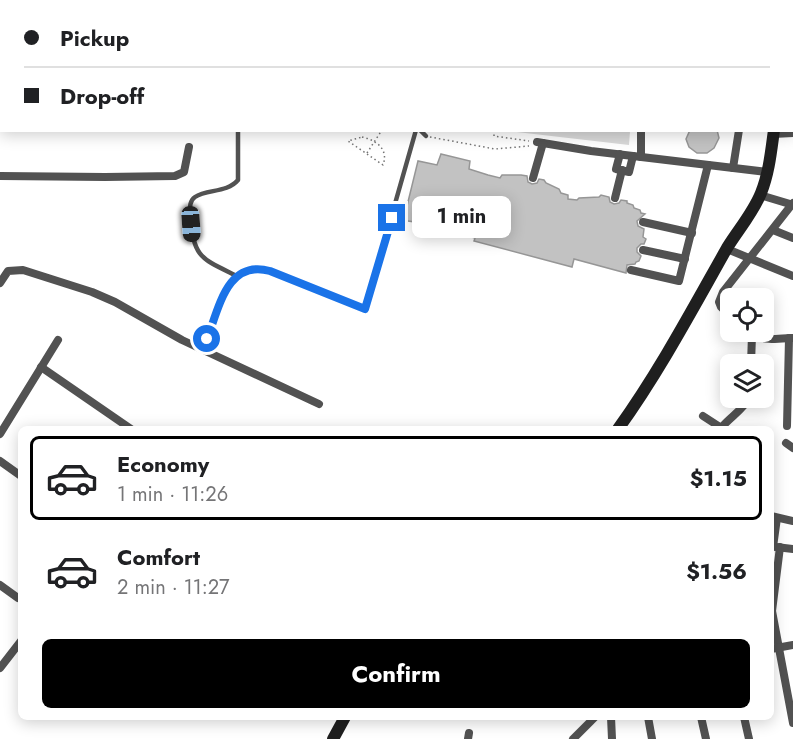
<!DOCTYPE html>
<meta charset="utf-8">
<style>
:root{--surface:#fff;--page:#f6f6f6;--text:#202124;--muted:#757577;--line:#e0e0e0;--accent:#000}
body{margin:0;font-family:Jost,sans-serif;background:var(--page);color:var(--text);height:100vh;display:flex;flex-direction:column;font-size:22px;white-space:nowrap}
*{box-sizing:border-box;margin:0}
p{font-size:20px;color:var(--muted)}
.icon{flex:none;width:33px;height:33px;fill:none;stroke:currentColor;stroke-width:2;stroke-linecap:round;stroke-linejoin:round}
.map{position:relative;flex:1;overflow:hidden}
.side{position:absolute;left:18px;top:426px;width:756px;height:294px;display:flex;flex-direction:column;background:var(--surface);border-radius:9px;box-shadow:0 3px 15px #0003}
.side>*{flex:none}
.top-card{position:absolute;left:0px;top:0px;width:794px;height:132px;box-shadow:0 3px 15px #0003;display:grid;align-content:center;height:132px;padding:0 24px;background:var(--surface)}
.buttons{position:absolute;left:720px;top:288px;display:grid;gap:12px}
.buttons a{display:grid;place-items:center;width:54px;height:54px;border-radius:9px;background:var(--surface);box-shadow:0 3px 15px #0003;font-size:30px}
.end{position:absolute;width:27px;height:27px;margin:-14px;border:8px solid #1a73e8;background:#fff;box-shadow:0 0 0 3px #fff}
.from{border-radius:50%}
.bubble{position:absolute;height:42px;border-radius:9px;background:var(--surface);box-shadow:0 3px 15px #0003;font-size:20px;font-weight:700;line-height:42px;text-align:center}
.car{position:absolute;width:18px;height:36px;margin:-18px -9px;border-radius:8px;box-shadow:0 0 4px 2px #0007;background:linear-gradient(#222 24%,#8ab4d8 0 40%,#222 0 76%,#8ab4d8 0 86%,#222 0)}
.top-card b{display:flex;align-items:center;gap:21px;height:57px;font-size:22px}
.top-card b+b{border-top:2px solid var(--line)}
.top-card i{width:15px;height:15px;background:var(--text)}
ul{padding:10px 0 0;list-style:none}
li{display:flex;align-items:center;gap:18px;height:84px;margin:0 12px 9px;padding:0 12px;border:3px solid transparent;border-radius:9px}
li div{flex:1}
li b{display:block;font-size:22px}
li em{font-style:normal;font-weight:700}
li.on{border-color:var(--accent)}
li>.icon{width:54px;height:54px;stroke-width:1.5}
.button{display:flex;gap:12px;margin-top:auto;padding:12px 24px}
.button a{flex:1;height:69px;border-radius:9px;background:var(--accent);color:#fff;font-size:24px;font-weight:700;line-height:69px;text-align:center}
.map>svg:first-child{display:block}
</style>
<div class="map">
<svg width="793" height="739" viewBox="0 0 793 739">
<rect width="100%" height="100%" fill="#fff"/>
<!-- green -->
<g fill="#d9d9d9">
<polygon points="366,0 460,0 372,2"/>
<polygon points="504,0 641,0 504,2"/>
<polygon points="499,130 630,130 630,131 629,145"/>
</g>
<!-- building -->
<g fill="#c2c2c2" stroke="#969696" stroke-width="1.5">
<polygon points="690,130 717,130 719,138 714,148 707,153 697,153 689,147 686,139"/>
<polygon points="441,154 470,161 469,169 488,175 500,178 502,175 521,175 527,176 528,182 532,184 537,183 539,179 544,180 546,183 559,189 561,193 568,195 568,199 577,200 579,198 599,197 601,195 609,197 610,202 614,204 619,203 621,200 627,201 627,203 633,205 634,208 640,210 641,213 645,214 637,221 638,226 644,229 643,237 646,239 644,244 641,244 637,248 637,252 641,256 639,261 636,262 635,264 627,265 626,273 574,259 572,267 474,241 475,238 450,231 449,235 421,228 422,223 401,220 403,206 407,206 418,161 437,165"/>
</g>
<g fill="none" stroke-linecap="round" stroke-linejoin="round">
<!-- path -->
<g stroke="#747474" stroke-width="1.5" stroke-dasharray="1.5 3" stroke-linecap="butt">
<polyline points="500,2 500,0"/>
<polyline points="706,2 706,0"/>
<polyline points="763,2 763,0"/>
<polyline points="494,130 494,136 529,141"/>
<path d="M362,137C376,140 389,149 383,165L348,141Z"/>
<polyline points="430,137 495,149 529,146"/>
<polyline points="367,153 382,130"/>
</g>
<!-- service -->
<g stroke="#525252" stroke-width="4.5">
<polyline points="321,2 321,0"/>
<polyline points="462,2 463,0"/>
<polyline points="634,2 634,0"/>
<polyline points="420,130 426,136"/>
<path d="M237,276C200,258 194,258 190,215C190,209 189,201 195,197C207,189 227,193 238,180V130"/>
<path d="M207,339C219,308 227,259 270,271L365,309L416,130"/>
</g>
<!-- minor -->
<g stroke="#525252" stroke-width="8">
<polyline points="262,0 262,2"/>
<polyline points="651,2 651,0"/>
<polyline points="792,59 793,59"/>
<polyline points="641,130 641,157"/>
<polyline points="773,134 793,133"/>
<polyline points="537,142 591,151 767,172"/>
<polyline points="620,154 616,169 629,172 633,156"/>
<polyline points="733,168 739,130"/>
<polyline points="0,176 105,177 175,176 184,172 189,147"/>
<polyline points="533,178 543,143"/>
<polyline points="760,195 793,205"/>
<polyline points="615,198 622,170"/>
<polyline points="643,222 692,233"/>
<polyline points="773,230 793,238"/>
<polyline points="727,249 793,276"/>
<polyline points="643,250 685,259"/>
<polyline points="631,270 679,281 708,165"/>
<polyline points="0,283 8,271 23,270 92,292 115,302 182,340 319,404"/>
<polyline points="730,316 721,307 719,302 723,292 793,203"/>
<path d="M748,332C759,341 780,339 793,338"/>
<polyline points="751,364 752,335"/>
<polyline points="41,367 131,429"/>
<polyline points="703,416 723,429"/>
<polyline points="787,426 789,338"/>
<path d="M721,428C729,418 746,407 749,398"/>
<polyline points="0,434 58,340"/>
<polyline points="786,443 793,448"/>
<polyline points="0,461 21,476"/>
<polyline points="771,516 793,521"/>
<polyline points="773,547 777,518"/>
<polyline points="776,547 793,549"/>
<polyline points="780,547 772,611 793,723"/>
<polyline points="0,585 18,598"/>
<polyline points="771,649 793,645"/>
<polyline points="0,668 21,641"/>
<polyline points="611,717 612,739"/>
<polyline points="648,717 652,739"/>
<polyline points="701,717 706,739"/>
<polyline points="744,717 749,739"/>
<polyline points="468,739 469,733"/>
<polyline points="573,739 595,717"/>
</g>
<!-- secondary -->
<g stroke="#1f1f1f" stroke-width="12">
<polyline points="792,2 792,0"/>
<path d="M618,429C659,372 692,310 727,248C738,230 753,213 761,193C769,173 771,152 774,130"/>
<polyline points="333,739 345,717"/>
</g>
</g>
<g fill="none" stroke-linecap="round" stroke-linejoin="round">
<!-- route -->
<path stroke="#1a73e8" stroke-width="8" d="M207,339C219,308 227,259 270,271L365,309L392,218"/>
</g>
</svg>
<div class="buttons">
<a><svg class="icon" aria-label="locate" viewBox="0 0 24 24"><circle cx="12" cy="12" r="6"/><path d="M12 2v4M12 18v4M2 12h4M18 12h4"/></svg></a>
<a><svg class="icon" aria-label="layers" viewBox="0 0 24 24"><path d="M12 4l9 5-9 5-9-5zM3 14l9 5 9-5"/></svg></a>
</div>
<i class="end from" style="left:207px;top:339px"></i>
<i class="end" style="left:392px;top:218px"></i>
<div class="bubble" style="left:412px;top:196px;width:99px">1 min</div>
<i class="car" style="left:191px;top:224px;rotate:176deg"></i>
<div class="top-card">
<b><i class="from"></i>Pickup</b>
<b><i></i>Drop-off</b>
</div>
<section class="side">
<ul>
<li class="on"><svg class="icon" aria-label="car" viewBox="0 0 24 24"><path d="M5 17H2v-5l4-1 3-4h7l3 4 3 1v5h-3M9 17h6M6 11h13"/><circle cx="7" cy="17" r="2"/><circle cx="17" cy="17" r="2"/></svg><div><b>Economy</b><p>1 min · 11:26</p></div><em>$1.15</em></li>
<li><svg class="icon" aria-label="car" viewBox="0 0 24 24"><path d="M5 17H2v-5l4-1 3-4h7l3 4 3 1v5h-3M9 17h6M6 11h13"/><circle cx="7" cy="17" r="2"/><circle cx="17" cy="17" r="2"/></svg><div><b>Comfort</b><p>2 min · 11:27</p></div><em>$1.56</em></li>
</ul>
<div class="button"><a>Confirm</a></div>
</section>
</div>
